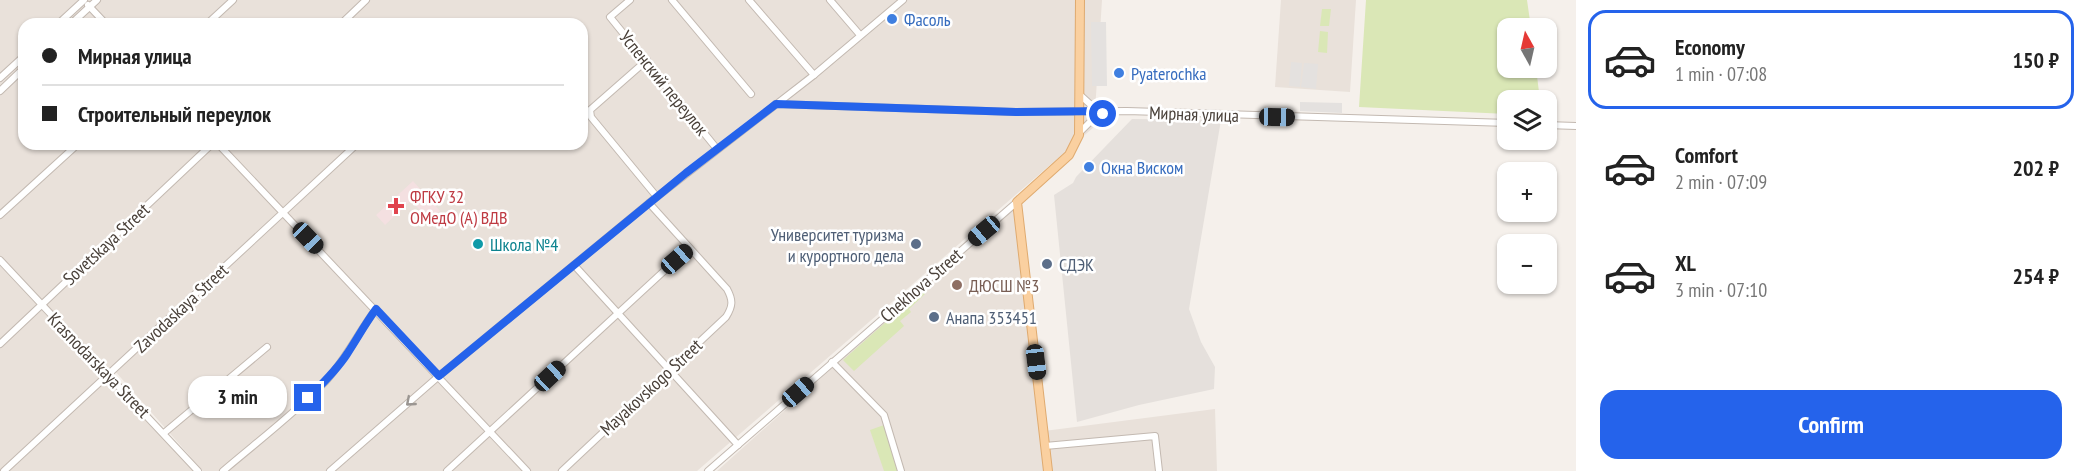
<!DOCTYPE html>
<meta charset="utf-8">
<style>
:root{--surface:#fff;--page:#f2f2f2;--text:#222;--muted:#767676;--line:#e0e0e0;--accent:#2563eb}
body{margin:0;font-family:"PT Sans Narrow",sans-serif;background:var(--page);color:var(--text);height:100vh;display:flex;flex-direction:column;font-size:22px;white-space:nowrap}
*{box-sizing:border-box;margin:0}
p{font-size:20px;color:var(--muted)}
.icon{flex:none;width:33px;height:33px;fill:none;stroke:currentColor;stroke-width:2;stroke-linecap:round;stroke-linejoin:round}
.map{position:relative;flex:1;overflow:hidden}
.drawer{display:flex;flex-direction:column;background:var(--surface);width:510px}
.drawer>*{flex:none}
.banner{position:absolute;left:18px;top:18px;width:570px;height:132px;border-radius:18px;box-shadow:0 2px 4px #0004;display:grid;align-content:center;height:132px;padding:0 24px;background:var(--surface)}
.needle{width:39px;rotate:352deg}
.controls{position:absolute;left:1497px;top:18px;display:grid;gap:12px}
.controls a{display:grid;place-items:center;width:60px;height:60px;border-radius:12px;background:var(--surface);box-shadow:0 2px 4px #0004;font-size:30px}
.end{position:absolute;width:27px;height:27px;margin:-14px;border:8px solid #2563eb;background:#fff;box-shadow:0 0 0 3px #fff}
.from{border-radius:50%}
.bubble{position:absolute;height:42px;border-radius:18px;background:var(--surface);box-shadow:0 2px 4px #0004;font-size:20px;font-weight:800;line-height:42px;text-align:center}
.car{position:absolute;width:18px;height:36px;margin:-18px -9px;border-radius:8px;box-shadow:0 0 4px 2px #0007;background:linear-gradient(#222 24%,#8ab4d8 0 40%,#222 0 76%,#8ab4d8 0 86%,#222 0)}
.banner b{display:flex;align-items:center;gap:21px;height:57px;font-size:22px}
.banner b+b{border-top:2px solid var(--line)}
.banner i{width:15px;height:15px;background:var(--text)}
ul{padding:10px 0 0;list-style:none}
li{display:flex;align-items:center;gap:18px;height:99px;margin:0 12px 9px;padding:0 12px;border:3px solid transparent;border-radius:18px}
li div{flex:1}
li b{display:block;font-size:22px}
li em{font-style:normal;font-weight:800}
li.active{border-color:var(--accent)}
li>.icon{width:54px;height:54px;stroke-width:1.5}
.action{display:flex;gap:12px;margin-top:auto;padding:12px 24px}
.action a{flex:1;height:69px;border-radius:18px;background:var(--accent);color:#fff;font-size:24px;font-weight:800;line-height:69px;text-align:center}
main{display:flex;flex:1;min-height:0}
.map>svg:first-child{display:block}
</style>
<main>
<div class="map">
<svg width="1576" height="471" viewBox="0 0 1576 471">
<rect width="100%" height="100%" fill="#f5f0eb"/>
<!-- residential -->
<g fill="#e9e1da" fill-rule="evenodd">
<path d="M0,0H1102L1094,127L697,471H203L114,370L109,374L197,471H0ZM24,24H582V144H24Z"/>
<polygon points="1281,0 1356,0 1350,92 1275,87"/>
<polygon points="1017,204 1046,471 904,471 885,414 837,363"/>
<polygon points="833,367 883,415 900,471 717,471"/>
<polygon points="1215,409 1217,471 1048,471 1044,431"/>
</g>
<!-- industrial -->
<polygon fill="#e5e0dc" points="1132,119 1221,120 1189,309 1201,342 1215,367 1214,389 1139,405 1077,422 1054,195 1073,183 1076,177"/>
<!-- medical -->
<polygon fill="#f4e0e1" points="413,181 440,211 430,220 411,201 385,225 376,215"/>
<!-- green -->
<g fill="#dae7b6">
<polygon points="1366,0 1527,0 1531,28 1508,28 1508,68 1536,68 1540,100 1508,100 1507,114 1359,107"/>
<polygon points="1322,9 1331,9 1329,26 1320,26"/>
<polygon points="1320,31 1328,32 1327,53 1318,52"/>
<polygon points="922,290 925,294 909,309 911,312 900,321 904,326 854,371 843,360"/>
<polygon points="884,425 898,471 884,471 870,430"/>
</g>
<!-- parking -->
<g fill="#e4e1df">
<polygon points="1091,22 1106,22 1107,86 1092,86"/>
<polygon points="1291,62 1302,63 1300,87 1289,86"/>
<polygon points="1304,63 1318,64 1316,89 1301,87"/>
<polygon points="1300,102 1342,103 1342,113 1300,111"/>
</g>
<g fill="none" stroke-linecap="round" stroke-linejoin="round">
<defs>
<g id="minor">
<polyline points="630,0 610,17 717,149"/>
<polyline points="672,0 751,94"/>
<polyline points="749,0 814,75"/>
<polyline points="830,0 860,35"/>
<polyline points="88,5 106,24"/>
<polyline points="58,24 84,0"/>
<polyline points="71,24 97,0"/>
<polyline points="207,24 233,0"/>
<polyline points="341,24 366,0"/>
<polyline points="647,60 590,110 591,117 657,197"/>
<polyline points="0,78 24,56"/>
<polyline points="0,91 24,68"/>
<polyline points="1080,95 1091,105 1103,109"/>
<polyline points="776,104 1016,112 1127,111 1508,123"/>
<polyline points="1546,125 1576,126"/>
<polyline points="1080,132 1093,119 1106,113"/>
<polyline points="218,144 527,471"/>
<polyline points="0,215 78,144"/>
<polyline points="0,260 198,471"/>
<polyline points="574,265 738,445"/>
<polyline points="0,344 212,144"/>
<polyline points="832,362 884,415 901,471"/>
<polyline points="164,433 267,347"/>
<polyline points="1045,446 1155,436 1159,471"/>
<polyline points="4,471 357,144"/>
<path d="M223,471C257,442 294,414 325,382C345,360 358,333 376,309"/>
<polyline points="330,471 439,376 649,203 814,75 903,0"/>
<polyline points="447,471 689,248"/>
<path d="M562,471L726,317C733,306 733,300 727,289L649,203"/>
<polyline points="708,471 1017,202"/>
</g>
<polyline id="major" points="1048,471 1017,202 1069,155 1079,135 1080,0"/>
</defs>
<!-- minor casing -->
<use href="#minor" stroke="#c3b9b1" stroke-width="8"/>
<!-- major casing -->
<use href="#major" stroke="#dfaa6f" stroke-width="10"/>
<!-- minor -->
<use href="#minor" stroke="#fff" stroke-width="6"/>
<!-- major -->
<use href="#major" stroke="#fad0a0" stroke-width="8"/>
</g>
<!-- one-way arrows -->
<defs><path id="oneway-chevron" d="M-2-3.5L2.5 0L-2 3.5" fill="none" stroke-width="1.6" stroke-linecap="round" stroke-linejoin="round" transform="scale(1.5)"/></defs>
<use stroke="#9b9692" href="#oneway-chevron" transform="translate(410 402) rotate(139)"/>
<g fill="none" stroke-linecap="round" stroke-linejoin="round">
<!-- route -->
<path stroke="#2563eb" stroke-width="8" d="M308,398C321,385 336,371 347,354C357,339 365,324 376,309L439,376L686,173L776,104L1016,112L1109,111L1103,114"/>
</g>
<!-- markers -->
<g fill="#3f7fe0" stroke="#fff" stroke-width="2">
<circle cx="892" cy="19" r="6"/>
<circle cx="1119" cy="73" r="6"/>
<circle cx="1089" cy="167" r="6"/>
</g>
<path fill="#e0444e" stroke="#fff" stroke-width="2" d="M393 197h6v6h6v6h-6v6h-6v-6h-6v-6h6z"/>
<circle fill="#0f9aa8" stroke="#fff" stroke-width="2" cx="478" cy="244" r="6"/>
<g fill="#5c6f8a" stroke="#fff" stroke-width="2">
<circle cx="916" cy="244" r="6"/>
<circle cx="1047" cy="264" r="6"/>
<circle cx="934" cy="317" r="6"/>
</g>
<circle fill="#8d6e63" stroke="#fff" stroke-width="2" cx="957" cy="285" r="6"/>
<g text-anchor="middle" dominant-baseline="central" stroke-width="5" stroke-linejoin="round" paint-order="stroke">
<!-- shop labels -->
<g font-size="18" fill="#366cbe" stroke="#fff" text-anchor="start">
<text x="904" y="19">Фасоль</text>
<text x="1131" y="73">Pyaterochka</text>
<text x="1101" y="167">Окна Виском</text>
</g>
<!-- street labels -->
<g font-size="18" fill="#494039" stroke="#fff">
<text transform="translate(664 83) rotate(51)">Успенский переулок</text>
<text transform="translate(1194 114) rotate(2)">Мирная улица</text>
<text transform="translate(106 244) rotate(-43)">Sovetskaya Street</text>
<text transform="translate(921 285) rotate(-41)">Chekhova Street</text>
<text transform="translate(181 308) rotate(-43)">Zavodaskaya Street</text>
<text transform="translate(99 365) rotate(46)">Krasnodarskaya Street</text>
<text transform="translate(651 387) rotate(-43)">Mayakovskogo Street</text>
</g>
<!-- health labels -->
<g font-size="18" fill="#be3a42" stroke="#fff" text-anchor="start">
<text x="410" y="196">ФГКУ 32<tspan x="410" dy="21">ОМедО (А) ВДВ</tspan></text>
</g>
<!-- service labels -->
<g font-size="18" fill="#4e5e75" stroke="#fff" text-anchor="start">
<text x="904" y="234" text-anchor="end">Университет туризма<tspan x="904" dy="21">и курортного дела</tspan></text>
<text x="1059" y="264">СДЭК</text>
<text x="946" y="317">Анапа 353451</text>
</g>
<!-- culture labels -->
<g font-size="18" fill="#0d838f" stroke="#fff" text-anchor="start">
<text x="490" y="244">Школа №4</text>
</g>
<!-- education labels -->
<g font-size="18" fill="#785e54" stroke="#fff" text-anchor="start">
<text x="969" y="285">ДЮСШ №3</text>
</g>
</g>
</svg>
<div class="controls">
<a><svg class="needle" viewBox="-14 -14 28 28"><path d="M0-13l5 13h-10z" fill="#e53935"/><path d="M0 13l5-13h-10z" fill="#767676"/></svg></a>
<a><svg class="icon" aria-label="layers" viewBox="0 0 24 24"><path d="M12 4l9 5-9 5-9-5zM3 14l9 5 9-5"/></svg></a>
<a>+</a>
<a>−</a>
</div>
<i class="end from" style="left:1103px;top:114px"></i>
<i class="end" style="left:308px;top:398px"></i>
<div class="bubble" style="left:188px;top:376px;width:99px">3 min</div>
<i class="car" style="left:1277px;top:117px;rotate:91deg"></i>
<i class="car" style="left:984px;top:231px;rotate:230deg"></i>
<i class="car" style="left:308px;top:238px;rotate:136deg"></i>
<i class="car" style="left:677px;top:259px;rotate:49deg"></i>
<i class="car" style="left:1036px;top:362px;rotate:173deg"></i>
<i class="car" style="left:550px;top:376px;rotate:47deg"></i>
<i class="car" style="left:798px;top:392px;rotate:49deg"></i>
<div class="banner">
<b><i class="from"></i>Мирная улица</b>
<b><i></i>Строительный переулок</b>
</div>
</div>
<section class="drawer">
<ul>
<li class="active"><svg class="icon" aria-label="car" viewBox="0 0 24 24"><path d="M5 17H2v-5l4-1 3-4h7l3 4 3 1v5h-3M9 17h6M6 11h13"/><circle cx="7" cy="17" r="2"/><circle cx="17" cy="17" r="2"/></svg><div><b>Economy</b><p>1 min · 07:08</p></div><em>150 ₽</em></li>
<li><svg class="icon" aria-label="car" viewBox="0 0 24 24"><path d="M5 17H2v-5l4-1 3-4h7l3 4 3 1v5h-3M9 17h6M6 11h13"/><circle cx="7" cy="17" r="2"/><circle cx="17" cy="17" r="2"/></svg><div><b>Comfort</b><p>2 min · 07:09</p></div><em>202 ₽</em></li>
<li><svg class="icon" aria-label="car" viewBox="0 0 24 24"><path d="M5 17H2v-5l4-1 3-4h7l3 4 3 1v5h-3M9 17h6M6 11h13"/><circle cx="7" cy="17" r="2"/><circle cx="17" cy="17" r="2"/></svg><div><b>XL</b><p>3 min · 07:10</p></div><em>254 ₽</em></li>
</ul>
<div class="action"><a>Confirm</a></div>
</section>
</main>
